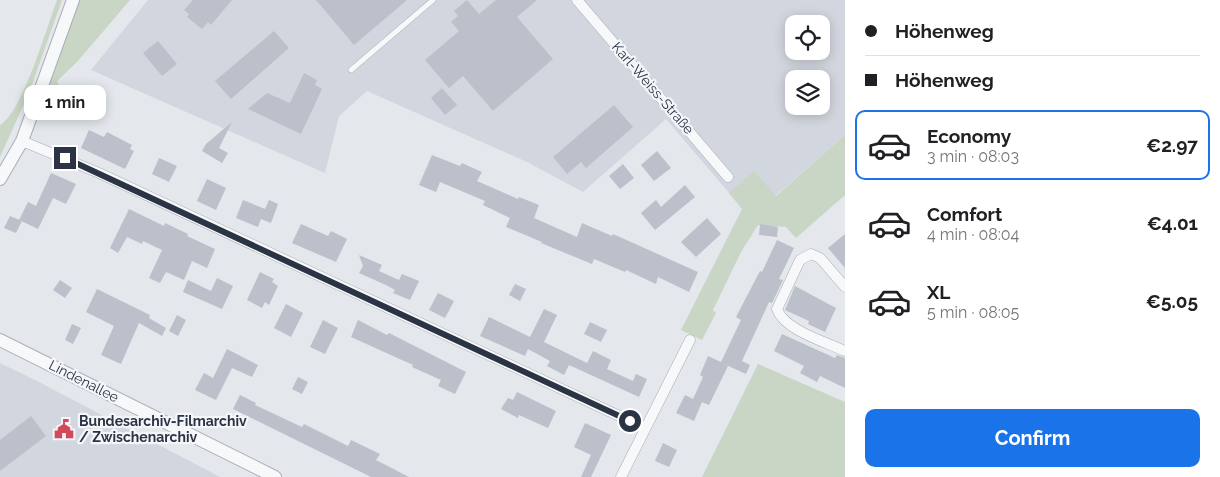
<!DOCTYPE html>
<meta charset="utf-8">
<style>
:root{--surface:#fff;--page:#f6f6f6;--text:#202124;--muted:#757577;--line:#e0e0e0;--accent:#1a73e8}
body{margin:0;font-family:Raleway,sans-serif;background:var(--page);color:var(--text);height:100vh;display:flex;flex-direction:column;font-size:19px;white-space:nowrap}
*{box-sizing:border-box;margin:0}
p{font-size:16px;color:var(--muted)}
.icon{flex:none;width:28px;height:28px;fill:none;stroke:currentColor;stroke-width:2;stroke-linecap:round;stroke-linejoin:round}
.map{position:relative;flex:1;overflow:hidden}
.sheet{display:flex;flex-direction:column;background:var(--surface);width:375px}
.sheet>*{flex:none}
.banner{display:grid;align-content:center;height:110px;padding:0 20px;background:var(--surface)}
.tools{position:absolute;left:785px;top:15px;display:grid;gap:10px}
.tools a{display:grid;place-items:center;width:45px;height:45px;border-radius:10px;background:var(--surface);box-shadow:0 2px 12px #0003;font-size:25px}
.end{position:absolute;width:22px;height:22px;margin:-11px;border:6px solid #2b3445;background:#fff;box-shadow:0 0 0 2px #fff}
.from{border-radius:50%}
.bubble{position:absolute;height:35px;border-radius:10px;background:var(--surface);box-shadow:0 2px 12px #0003;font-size:16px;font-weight:700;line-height:35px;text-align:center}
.banner b{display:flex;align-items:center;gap:18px;height:48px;font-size:19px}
.banner b+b{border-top:1px solid var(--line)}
.banner i{width:12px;height:12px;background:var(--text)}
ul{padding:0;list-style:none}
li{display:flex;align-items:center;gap:15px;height:70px;margin:0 10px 8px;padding:0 10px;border:2px solid transparent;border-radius:10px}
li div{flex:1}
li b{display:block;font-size:19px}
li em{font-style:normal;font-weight:700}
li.active{border-color:var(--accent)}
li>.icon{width:45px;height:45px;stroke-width:1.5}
.action{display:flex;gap:10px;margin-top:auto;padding:10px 20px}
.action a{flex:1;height:58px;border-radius:10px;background:var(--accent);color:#fff;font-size:20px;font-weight:700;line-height:58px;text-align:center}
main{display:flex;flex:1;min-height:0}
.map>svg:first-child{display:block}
</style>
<main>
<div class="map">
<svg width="845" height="477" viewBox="0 0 845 477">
<rect width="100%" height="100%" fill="#e4e7ec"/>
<!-- built -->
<g fill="#d2d6de" fill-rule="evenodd">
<path d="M148,0H845V135L775,196L742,208L666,119L583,192L527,162L367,91L339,116L325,173L91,70ZM794,24H821V51H794ZM794,79H821V106H794Z"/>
<polygon points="0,363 37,381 220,477 0,477"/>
</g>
<!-- green -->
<g fill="#c9d6c5">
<path d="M57,0H62L29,93L0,157V125C22,113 47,27 57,0Z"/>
<polygon points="80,0 130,0 77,62 57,81 59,86 42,105"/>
<polygon points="845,135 845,195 796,238 786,227 758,225 741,252 713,310 716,313 702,340 681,330 742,209 729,193 754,171 776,196"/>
<polygon points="758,364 845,402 845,477 702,477"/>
</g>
<!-- building -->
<g fill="#bbc0ca">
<polygon points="193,0 232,0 211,25 208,22 202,29 187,17 189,14 184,10"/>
<polygon points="316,0 407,0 354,45"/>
<polygon points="467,0 479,14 496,0 537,0 517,17 553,59 493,111 463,76 449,88 425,60 459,31 451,22 458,16 454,11"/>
<polygon points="274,31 289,48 231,99 215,81"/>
<polygon points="158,41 177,64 162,76 143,53"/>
<polygon points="304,73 317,80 315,85 322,89 301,134 248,109 267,93 290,103"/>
<polygon points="442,88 457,105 445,115 431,98"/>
<polygon points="614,105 633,127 586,168 581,162 567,174 553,157"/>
<polygon points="232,122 219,148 228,153 222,163 202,151 206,144"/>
<polygon points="89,130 104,137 107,132 132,145 130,149 134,151 125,169 81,148"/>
<polygon points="657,151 671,168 654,181 641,165"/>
<polygon points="432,155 460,166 462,163 482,172 477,181 518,199 519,197 539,205 534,218 577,237 582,223 612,236 613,234 698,272 689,292 658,277 656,284 626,270 625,272 594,259 592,264 541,243 542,242 506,227 510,218 483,205 485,201 440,182 436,192 419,185"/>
<polygon points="159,158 177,166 169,182 152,174"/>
<polygon points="623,164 634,178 620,189 609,176"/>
<polygon points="51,173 76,184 66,204 53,198 38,229 19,220 28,202 36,206"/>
<polygon points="207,179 226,188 216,210 197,201"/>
<polygon points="685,185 695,197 655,230 641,213 656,200 661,207"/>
<polygon points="243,200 265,209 269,200 278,204 271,223 261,219 258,227 236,218"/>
<polygon points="129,209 164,226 165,223 188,234 187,236 215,249 207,268 192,261 184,280 166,272 160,283 149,278 162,250 143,241 142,244 127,237 118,253 110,248"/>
<polygon points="10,216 22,221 16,233 4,228"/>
<polygon points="707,218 721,234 696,257 681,242"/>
<polygon points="301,224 328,236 331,231 347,239 336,262 292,243"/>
<polygon points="760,224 778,227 777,237 759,235"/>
<polygon points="845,234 845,268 828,248"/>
<polygon points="777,240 794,248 779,279 783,280 772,303 769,302 742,361 750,365 746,374 724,364 728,366 709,405 702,402 694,421 676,413 685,395 693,399 703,377 700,375 708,356 721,362 741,320 736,317 760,271 762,272"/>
<polygon points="359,255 382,265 379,271 399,280 402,274 419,281 410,300 393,293 395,290 388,286 359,273 363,266"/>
<polygon points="260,272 274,279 272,282 278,286 269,305 265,302 262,308 247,300"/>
<polygon points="217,278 233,286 222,309 183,292 188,280 211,291"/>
<polygon points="60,280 72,288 65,298 53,290"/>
<polygon points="515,284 526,289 520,301 509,295"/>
<polygon points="795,286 836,308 825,332 808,324 809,321 785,310"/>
<polygon points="97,289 150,315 149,318 166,328 162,336 139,323 121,364 101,355 114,326 86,312"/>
<polygon points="438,293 454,301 445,318 429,310"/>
<polygon points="286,304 303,313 291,337 274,328"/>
<polygon points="544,309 557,315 544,342 587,363 593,351 611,360 607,369 633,381 636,374 647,379 639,397 569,365 564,375 547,366 550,361 528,349 525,356 480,336 489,317 530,337"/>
<polygon points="177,315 186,320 178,336 169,331"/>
<polygon points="323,320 338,328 325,354 310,347"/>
<polygon points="358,320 387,335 389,333 466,372 455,394 438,386 441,380 412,367 413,365 351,337"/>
<polygon points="590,322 607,330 601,342 584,334"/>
<polygon points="72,324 81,328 73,344 65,340"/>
<polygon points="782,334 835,358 837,355 845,358 845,388 820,376 817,382 800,373 804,366 774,351"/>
<polygon points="227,349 258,365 252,377 232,368 216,400 195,390 204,373 213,378"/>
<polygon points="298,377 308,382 302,394 292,389"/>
<polygon points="517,392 556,411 548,428 519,415 518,418 501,409 508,398 513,400"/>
<polygon points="240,395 256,403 255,405 302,427 304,424 348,446 351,440 380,454 376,460 409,477 371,477 233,409"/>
<polygon points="31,416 46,436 0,471 0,440"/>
<polygon points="585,423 611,435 591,477 581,477 591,455 574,447"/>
<polygon points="663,443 677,450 669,467 655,461"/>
</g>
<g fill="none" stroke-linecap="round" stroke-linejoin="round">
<defs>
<polyline id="service" points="351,70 433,0"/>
<g id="minor">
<polyline points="577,0 728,177"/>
<polyline points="22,141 99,173 645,428"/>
<path d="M845,287L820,258L811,254L800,260L777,309C784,330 826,342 845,351"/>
<polyline points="621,477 690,340"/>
</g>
<g id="tertiary">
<polyline points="0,179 22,141 73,0"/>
<polyline points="0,340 275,477"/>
</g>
</defs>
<!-- service casing -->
<use href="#service" stroke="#a9aeb7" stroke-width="6"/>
<!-- minor casing -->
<use href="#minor" stroke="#a9aeb7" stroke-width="11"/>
<!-- tertiary casing -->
<use href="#tertiary" stroke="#a9aeb7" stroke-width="14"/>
<!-- service -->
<use href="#service" stroke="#f7f8fa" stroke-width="5"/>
<!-- minor -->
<use href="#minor" stroke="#f7f8fa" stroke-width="10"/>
<!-- tertiary -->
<use href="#tertiary" stroke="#f7f8fa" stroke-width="12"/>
</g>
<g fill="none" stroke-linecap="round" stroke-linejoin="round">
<!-- route -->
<polyline stroke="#2b3445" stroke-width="6" points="65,158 630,421"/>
</g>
<!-- icons -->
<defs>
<symbol id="civic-bare" viewBox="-9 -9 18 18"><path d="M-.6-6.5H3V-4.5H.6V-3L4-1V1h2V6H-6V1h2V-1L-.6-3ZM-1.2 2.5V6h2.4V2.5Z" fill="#d1495b" stroke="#f4f6f9" stroke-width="2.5" paint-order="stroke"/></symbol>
</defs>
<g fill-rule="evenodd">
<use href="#civic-bare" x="50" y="415" width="28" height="28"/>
</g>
<g text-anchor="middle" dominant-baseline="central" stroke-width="4.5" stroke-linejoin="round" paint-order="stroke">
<!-- street labels -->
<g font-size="14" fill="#2b3445" stroke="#f4f6f9">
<text transform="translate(653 88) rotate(49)">Karl-Weiss-Straße</text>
<text transform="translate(84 381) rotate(27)">Lindenallee</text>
</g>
<!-- poi labels -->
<g font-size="14" font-weight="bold" fill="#2b3445" stroke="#f4f6f9" text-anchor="start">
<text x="79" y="421">Bundesarchiv-Filmarchiv<tspan x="79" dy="16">/ Zwischenarchiv</tspan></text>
</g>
</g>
</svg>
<div class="tools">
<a><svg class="icon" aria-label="locate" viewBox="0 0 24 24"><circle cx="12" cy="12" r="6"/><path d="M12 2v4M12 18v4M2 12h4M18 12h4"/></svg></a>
<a><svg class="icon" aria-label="layers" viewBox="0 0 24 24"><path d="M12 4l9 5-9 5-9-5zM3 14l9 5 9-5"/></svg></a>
</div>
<i class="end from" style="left:630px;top:421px"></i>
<i class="end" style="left:65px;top:158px"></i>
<div class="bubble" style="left:24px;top:85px;width:82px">1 min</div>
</div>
<section class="sheet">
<div class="banner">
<b><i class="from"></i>Höhenweg</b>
<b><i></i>Höhenweg</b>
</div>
<ul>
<li class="active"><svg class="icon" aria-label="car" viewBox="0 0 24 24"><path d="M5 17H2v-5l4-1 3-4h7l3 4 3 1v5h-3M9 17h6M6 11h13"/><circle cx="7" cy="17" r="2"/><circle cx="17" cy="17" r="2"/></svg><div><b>Economy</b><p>3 min · 08:03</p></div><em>€2.97</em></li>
<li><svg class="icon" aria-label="car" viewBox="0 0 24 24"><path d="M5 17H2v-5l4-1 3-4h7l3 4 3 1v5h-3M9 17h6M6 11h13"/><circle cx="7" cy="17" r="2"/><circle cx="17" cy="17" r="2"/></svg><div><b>Comfort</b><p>4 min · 08:04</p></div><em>€4.01</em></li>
<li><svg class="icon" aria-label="car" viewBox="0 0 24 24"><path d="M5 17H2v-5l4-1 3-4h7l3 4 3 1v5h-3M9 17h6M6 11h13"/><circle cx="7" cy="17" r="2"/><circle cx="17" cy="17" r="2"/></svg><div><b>XL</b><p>5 min · 08:05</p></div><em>€5.05</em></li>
</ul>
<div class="action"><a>Confirm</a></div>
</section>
</main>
